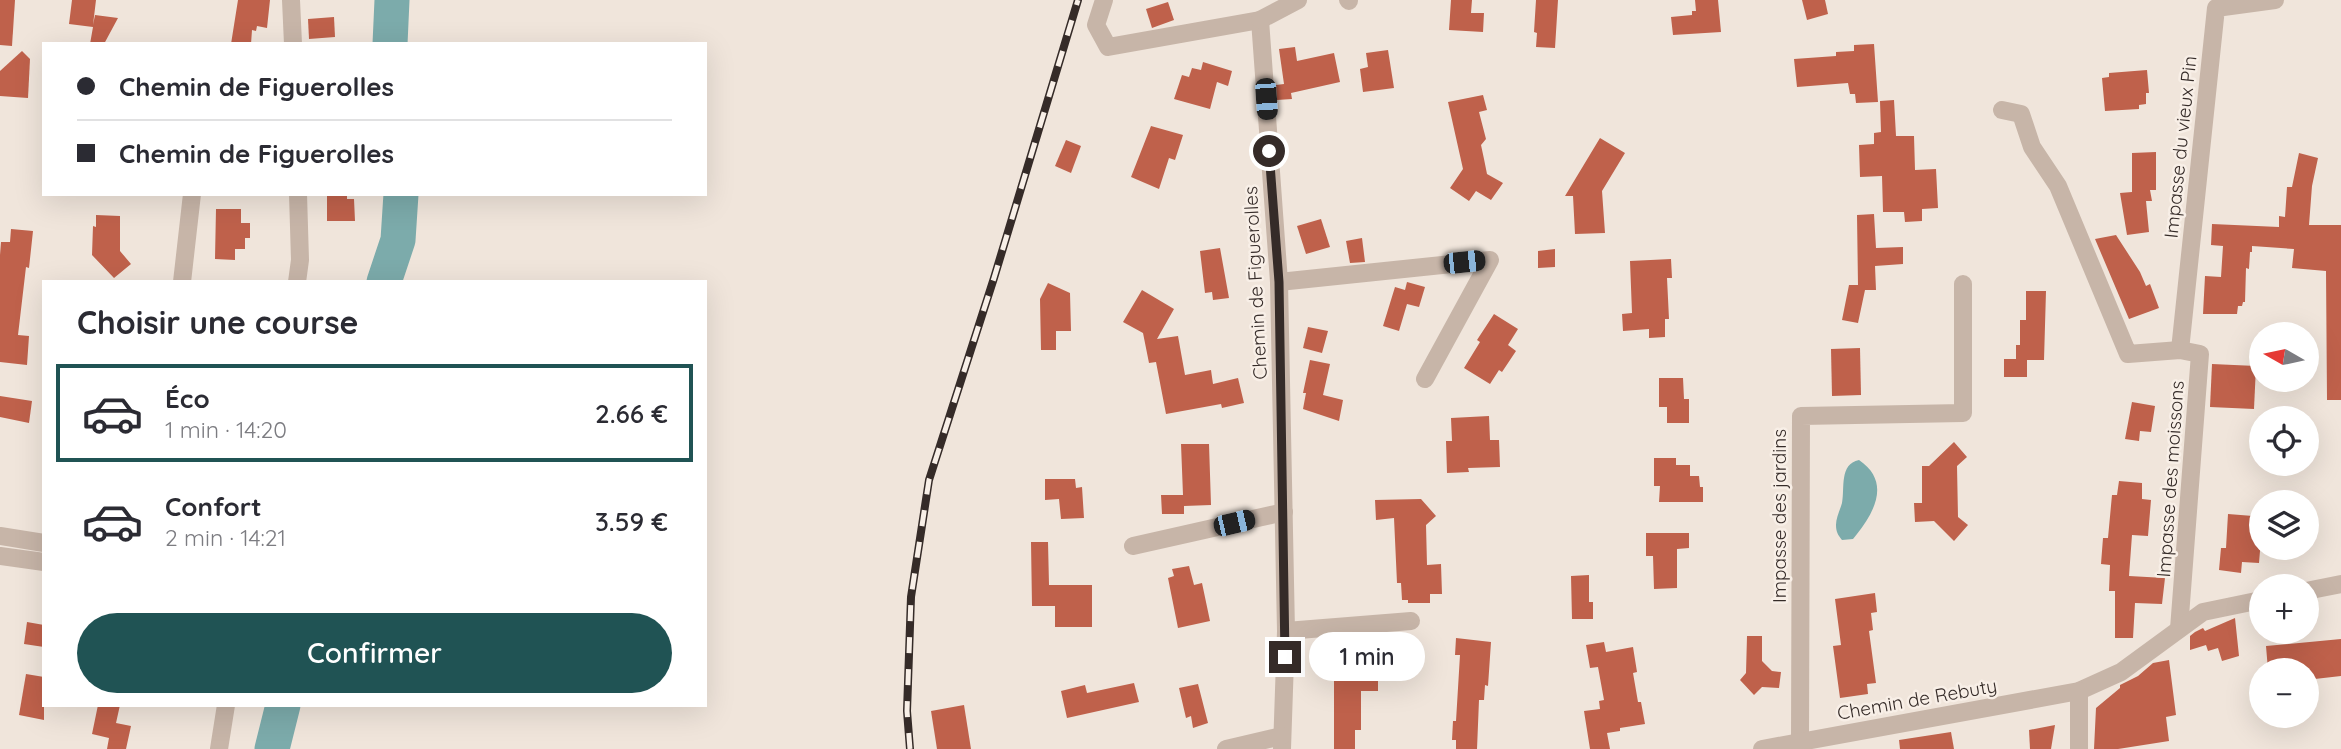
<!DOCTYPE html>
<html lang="fr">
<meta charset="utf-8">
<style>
:root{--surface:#fff;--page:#f7f7f7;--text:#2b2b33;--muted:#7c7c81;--line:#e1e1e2;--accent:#205354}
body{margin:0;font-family:Quicksand,sans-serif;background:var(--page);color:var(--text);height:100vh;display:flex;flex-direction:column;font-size:26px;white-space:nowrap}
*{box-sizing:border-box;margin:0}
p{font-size:23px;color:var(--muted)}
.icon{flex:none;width:38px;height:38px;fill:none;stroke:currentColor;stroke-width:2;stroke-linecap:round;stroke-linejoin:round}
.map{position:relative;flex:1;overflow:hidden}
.details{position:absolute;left:42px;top:280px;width:665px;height:427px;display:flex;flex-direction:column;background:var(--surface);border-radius:0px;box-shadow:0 7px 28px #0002}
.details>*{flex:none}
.top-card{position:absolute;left:42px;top:42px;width:665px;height:154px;border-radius:0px;box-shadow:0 7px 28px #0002;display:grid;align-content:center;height:154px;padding:0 35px;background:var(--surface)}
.needle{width:46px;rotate:279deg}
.fabs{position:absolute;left:2249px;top:322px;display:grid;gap:14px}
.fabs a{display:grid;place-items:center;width:70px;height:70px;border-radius:50%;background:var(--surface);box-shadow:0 7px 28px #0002;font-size:35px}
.end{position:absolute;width:32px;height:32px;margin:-16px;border:9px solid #352b28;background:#fff;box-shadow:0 0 0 4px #fff}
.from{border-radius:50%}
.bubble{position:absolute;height:49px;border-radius:24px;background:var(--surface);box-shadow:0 7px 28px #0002;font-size:23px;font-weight:600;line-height:49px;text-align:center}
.car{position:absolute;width:21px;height:42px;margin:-21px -10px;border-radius:9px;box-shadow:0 0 5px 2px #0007;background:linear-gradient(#222 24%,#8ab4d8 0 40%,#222 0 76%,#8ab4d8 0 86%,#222 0)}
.top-card b{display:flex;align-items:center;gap:24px;height:66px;font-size:26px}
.top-card b+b{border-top:2px solid var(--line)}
.top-card i{width:18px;height:18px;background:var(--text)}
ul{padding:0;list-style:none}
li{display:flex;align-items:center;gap:21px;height:98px;margin:0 14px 10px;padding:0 21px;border:4px solid transparent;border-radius:0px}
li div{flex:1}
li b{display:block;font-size:26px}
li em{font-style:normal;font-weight:600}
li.selected{border-color:var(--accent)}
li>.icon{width:63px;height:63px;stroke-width:1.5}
h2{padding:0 35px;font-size:32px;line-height:84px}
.cta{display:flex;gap:14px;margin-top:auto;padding:14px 35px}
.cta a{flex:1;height:80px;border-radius:42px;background:var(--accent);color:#fff;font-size:28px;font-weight:600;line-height:80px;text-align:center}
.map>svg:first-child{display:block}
</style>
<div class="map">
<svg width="2341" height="749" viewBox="0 0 2341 749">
<rect width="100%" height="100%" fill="#f0e5db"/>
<!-- water -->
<path fill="#7cabab" d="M1859,460C1890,481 1876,510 1857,534L1853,539L1842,540C1838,535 1836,532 1836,525C1836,518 1840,510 1842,503C1845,488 1839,464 1859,460Z"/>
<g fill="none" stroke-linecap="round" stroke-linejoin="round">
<!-- river -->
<g stroke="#7cabab" stroke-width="35">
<polyline points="390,44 392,0"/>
<polyline points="384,282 398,240 401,194"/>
<polyline points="272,749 283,705"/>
</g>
</g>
<!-- building -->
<g fill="#bf614b">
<polygon points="0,0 15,0 12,46 0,45"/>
<polygon points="72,0 96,0 93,25 95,15 118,18 104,44 90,44 93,27 69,24"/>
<polygon points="238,0 270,0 267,28 257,26 256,31 252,30 251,44 231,44"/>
<polygon points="1451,0 1472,0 1471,13 1484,13 1483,32 1449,30"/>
<polygon points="1536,0 1558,0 1555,48 1536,47 1537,33 1534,32"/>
<polygon points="1695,0 1718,0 1721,32 1673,35 1671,17 1692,15 1692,11 1696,11"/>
<polygon points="1802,0 1825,0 1828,14 1807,20"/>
<polygon points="1168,2 1174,20 1152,28 1146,9"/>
<polygon points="334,17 335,37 309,39 308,19"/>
<polygon points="1874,44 1878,102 1856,103 1855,94 1850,94 1848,83 1797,87 1794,59 1836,56 1836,52 1854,51 1854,45"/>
<polygon points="1295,47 1297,61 1334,53 1340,82 1291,93 1292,99 1277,100 1276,85 1284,84 1279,49"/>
<polygon points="1388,50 1394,88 1363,92 1360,69 1368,67 1366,53"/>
<polygon points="22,51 30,59 28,98 0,96 0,71"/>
<polygon points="1203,62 1232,71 1228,86 1217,82 1210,109 1174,99 1182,75 1189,77 1192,68 1201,70"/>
<polygon points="2147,70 2149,93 2146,93 2146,104 2139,105 2139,109 2105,111 2102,78 2109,77 2109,73"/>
<polygon points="1483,95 1487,110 1479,112 1486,139 1481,145 1484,159 1487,174 1503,183 1491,200 1476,191 1469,201 1450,188 1463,169 1448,102"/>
<polygon points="1894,100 1896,136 1914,136 1915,170 1936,169 1938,208 1922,209 1922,221 1905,222 1904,212 1883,212 1882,176 1860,177 1859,145 1874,144 1874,133 1881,132 1880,101"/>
<polygon points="1151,126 1183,135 1175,160 1169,158 1159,189 1131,177"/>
<polygon points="1600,138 1625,153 1602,191 1605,233 1575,234 1573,196 1565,196"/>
<polygon points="1066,140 1081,146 1071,173 1055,166"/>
<polygon points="2156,152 2156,190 2150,190 2152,201 2146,201 2149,232 2127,235 2120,193 2132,192 2132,153"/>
<polygon points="2299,153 2318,158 2312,186 2309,225 2341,225 2341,400 2327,400 2326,271 2292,268 2294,249 2252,246 2252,252 2250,252 2249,269 2246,268 2245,302 2243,302 2242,306 2238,306 2237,314 2203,314 2205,276 2221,277 2223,246 2211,245 2212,224 2279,227 2279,216 2285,217 2287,187 2292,187"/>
<polygon points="327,194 347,194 347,199 354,199 355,221 327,221"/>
<polygon points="216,209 241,209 241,223 250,223 250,238 245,238 245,249 235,249 235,260 215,259"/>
<polygon points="1874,214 1876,248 1903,247 1903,264 1875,266 1876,290 1865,290 1858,323 1842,320 1849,285 1858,285 1857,215"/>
<polygon points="96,215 120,216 120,251 131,264 114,278 92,255 93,226 96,227"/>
<polygon points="1321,219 1330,247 1306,254 1297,226"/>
<polygon points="11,229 33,231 29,268 26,267 18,335 29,336 27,365 0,362 0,255 1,242 10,242"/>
<polygon points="2116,235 2140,272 2146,286 2150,284 2159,308 2129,319 2095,239"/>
<polygon points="1362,238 1365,262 1350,263 1346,241"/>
<polygon points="1220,248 1229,298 1213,300 1212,292 1205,293 1200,251"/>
<polygon points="1555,249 1555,267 1538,268 1538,251"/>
<polygon points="1671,259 1672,278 1667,278 1669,319 1665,319 1665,337 1649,338 1649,329 1623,331 1622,314 1632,313 1630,261"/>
<polygon points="1407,282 1425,287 1419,307 1407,304 1399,331 1383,326 1395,287 1405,290"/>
<polygon points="1048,283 1070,293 1071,331 1056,331 1056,350 1041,350 1040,299"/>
<polygon points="1142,290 1174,309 1157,339 1178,336 1185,375 1211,370 1213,384 1238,378 1244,403 1222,408 1221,404 1166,414 1156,362 1149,363 1143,333 1123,322"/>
<polygon points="2026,291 2046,291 2044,360 2027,360 2027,377 2004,377 2004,359 2016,359 2016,345 2020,345 2020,320 2026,320"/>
<polygon points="1494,314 1518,329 1508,345 1516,351 1502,372 1499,370 1490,384 1464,368 1480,342 1477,340"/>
<polygon points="1308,327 1328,331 1322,353 1303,348"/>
<polygon points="1860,348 1861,395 1832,396 1831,349"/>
<polygon points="1310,360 1330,364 1323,395 1343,400 1339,421 1303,409 1306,393 1303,393"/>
<polygon points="2212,364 2256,366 2254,409 2210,407"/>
<polygon points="1659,378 1683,378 1684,399 1689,399 1689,423 1667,423 1667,407 1659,407"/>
<polygon points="0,396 32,401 29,423 0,417"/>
<polygon points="2132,402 2155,406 2151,432 2140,431 2139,441 2125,439"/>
<polygon points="1489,416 1490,440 1499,440 1500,467 1468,468 1469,472 1447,473 1446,441 1452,441 1451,418"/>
<polygon points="1954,442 1967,457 1957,466 1958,517 1968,525 1954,541 1934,521 1915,522 1914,503 1922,503 1922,466 1929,466"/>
<polygon points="1181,444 1209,444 1211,505 1184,506 1184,514 1162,514 1161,495 1183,495"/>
<polygon points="1654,458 1676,458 1676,465 1690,465 1690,476 1699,476 1700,487 1703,487 1703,502 1659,502 1660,486 1654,486"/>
<polygon points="1045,479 1075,479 1076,488 1082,487 1084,518 1061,519 1059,499 1045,500"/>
<polygon points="2119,481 2142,483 2142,499 2151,500 2148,536 2132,535 2129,576 2165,578 2162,604 2135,603 2133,638 2115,638 2115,591 2109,591 2110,565 2101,564 2103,538 2108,538 2112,495 2117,495"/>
<polygon points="1421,499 1436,516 1426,525 1427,565 1441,564 1442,594 1430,594 1430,603 1408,603 1408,600 1402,600 1401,583 1397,583 1394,518 1376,520 1375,500"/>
<polygon points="2228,514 2253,516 2253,538 2261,539 2259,563 2242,562 2241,573 2219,570 2221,548 2226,548"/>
<polygon points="1646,533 1689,533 1689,548 1677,549 1677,588 1654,589 1653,556 1646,556"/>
<polygon points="1031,542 1048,542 1049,585 1092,585 1092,627 1055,627 1055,606 1032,606"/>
<polygon points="1189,566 1194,585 1202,583 1210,621 1178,628 1168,578 1174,576 1172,569"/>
<polygon points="1589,575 1589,602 1593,602 1593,619 1572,619 1571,576"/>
<polygon points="1875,593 1877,612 1871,613 1873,630 1869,631 1876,683 1867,684 1868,694 1840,698 1833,646 1841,645 1835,599"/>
<polygon points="2235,618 2239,656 2222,661 2218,648 2208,651 2206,645 2190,650 2190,636 2195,632 2203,628 2205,631"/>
<polygon points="27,622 44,625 44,647 24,644"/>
<polygon points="1747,636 1762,636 1762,661 1772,671 1781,672 1779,688 1762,687 1754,695 1740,680 1746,673"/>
<polygon points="1456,638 1491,642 1488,686 1485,685 1484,700 1479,700 1477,749 1456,749 1456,740 1452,740 1453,721 1456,721 1460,655 1455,655"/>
<polygon points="2341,639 2341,676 2306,680 2306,670 2268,670 2266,646"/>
<polygon points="1604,642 1606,652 1633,647 1637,672 1633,673 1638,702 1641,702 1645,724 1620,728 1620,731 1607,733 1610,749 1590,749 1584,711 1600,709 1599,701 1604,700 1598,667 1590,668 1586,645"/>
<polygon points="2169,660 2176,715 2166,717 2169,741 2118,749 2094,749 2096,708 2120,688 2120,685 2138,676 2153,663"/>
<polygon points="1334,671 1378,671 1378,691 1361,691 1361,730 1355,730 1355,749 1334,749"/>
<polygon points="26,674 44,677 44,720 19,715"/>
<polygon points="1134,683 1139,702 1067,718 1061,691 1085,685 1087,693"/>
<polygon points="1198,684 1208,723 1193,728 1191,716 1186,718 1179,688"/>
<polygon points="98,705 120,705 116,723 131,726 126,749 107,749 109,738 92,734"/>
<polygon points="964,705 971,749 937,749 931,711"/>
<polygon points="2055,725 2051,749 2030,749 2029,730"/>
<polygon points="1951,732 1954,749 1900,749 1899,740"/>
</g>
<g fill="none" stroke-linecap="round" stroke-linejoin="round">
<!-- street -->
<g stroke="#c7b5a8" stroke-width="18">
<polyline points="291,0 293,44"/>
<polyline points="1104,0 1096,25 1108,47 1260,20 1279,282 1286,631 1282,749"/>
<polyline points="1348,0 1349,1"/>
<polyline points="1260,20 1298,0"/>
<polyline points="2002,110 2021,114 2032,147 2058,186 2128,354 2180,350 2200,354 2179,629"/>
<polyline points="182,282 192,194"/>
<polyline points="297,282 300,260 298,194"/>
<polyline points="1279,282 1490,260 1425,379"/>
<polyline points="2180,350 2216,8 2275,0"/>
<polyline points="0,536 44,543"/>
<polyline points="1133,546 1284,512"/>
<polyline points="0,556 44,562"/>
<polyline points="2306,591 2341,584"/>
<polyline points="1286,631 1411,621"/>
<polyline points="1800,741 1801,416 1963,413 1963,284"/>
<polyline points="219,749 226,705"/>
<polyline points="1226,749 1282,736"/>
<polyline points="1762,749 2079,691 2121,672 2203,612 2261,600"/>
<polyline points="2079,749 2079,691"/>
</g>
<defs>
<polyline id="rail" points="910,749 907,711 911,597 929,480 994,278 1078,0"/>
</defs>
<!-- rail casing -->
<use href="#rail" stroke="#352b28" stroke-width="8"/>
<!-- rail -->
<use href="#rail" stroke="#f8efe7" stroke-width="5" stroke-dasharray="16" stroke-linecap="butt"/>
</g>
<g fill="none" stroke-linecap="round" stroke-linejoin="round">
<!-- route -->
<polyline stroke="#352b28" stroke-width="9" points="1269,151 1279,282 1285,657"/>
</g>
<g text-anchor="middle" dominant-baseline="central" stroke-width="5" stroke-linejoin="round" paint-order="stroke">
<!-- street labels -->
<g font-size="19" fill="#352b28" stroke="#f8efe7">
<text transform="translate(2180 147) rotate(-84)">Impasse du vieux Pin</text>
<text transform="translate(1255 283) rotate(-93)">Chemin de Figuerolles</text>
<text transform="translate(2170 479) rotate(-86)">Impasse des moissons</text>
<text transform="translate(1779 516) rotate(-90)">Impasse des jardins</text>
<text transform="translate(1917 699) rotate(-10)">Chemin de Rebuty</text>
</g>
</g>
</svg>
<div class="fabs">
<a><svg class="needle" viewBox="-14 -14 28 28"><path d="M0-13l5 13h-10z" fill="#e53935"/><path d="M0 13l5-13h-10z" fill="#7c7c81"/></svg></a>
<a><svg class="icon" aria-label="locate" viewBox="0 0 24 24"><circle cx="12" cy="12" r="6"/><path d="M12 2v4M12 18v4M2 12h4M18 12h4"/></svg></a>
<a><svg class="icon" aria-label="layers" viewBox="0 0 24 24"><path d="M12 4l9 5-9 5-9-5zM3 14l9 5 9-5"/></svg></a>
<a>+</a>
<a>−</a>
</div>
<i class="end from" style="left:1269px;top:151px"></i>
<i class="end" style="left:1285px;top:657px"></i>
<div class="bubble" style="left:1309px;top:632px;width:116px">1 min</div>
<i class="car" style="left:1266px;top:99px;rotate:176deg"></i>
<i class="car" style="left:1464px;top:262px;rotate:84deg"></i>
<i class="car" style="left:1234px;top:523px;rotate:77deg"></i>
<div class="top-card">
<b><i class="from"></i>Chemin de Figuerolles</b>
<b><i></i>Chemin de Figuerolles</b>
</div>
<section class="details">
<h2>Choisir une course</h2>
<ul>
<li class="selected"><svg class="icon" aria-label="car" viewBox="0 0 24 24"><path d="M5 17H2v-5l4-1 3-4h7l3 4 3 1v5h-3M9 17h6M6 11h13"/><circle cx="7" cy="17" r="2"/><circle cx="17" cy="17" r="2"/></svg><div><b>Éco</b><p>1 min · 14:20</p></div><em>2.66 €</em></li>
<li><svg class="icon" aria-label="car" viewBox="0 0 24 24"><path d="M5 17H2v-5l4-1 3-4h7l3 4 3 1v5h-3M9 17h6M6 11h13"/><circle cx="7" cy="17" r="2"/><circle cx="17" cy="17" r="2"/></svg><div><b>Confort</b><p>2 min · 14:21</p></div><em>3.59 €</em></li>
</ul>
<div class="cta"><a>Confirmer</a></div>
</section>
</div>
